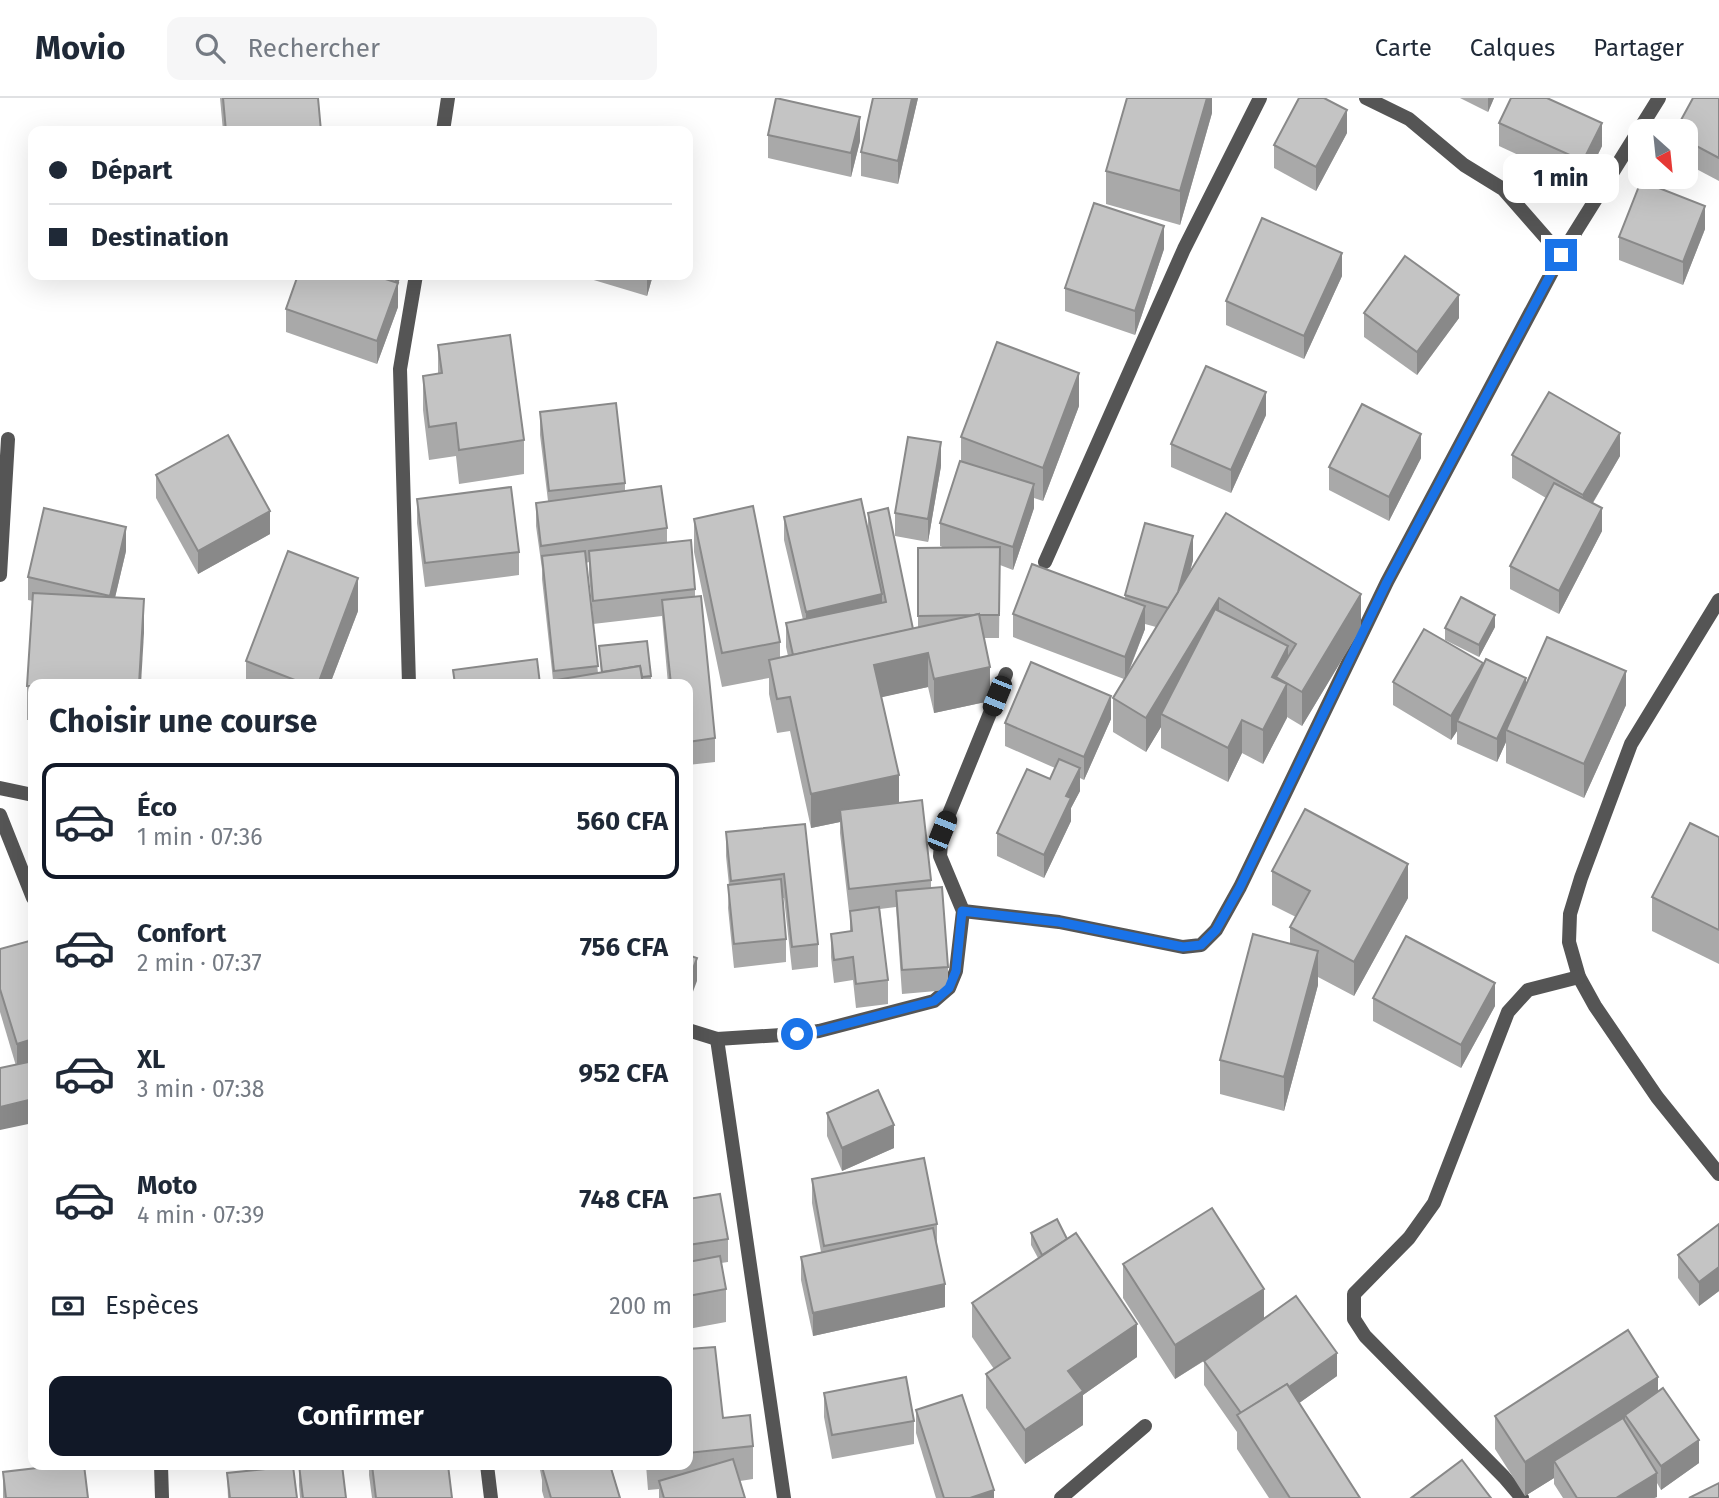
<!DOCTYPE html>
<html lang="fr">
<meta charset="utf-8">
<style>
:root{--surface:#fff;--page:#f6f6f7;--text:#1f2937;--muted:#747a83;--line:#e0e1e3;--accent:#111827}
body{margin:0;font-family:"Fira Sans",sans-serif;background:var(--page);color:var(--text);height:100vh;display:flex;flex-direction:column;font-size:26px;white-space:nowrap}
*{box-sizing:border-box;margin:0}
p{font-size:23px;color:var(--muted)}
.icon{flex:none;width:38px;height:38px;fill:none;stroke:currentColor;stroke-width:2;stroke-linecap:round;stroke-linejoin:round}
.map{position:relative;flex:1;overflow:hidden}
.side{position:absolute;left:28px;top:581px;width:665px;height:791px;display:flex;flex-direction:column;background:var(--surface);border-radius:14px;box-shadow:0 7px 28px #0002}
.side>*{flex:none}
.top-card{position:absolute;left:28px;top:28px;width:665px;height:154px;border-radius:14px;box-shadow:0 7px 28px #0002;display:grid;align-content:center;height:154px;padding:0 21px;background:var(--surface)}
.needle{width:46px;rotate:153deg}
.controls{position:absolute;left:1628px;top:21px;display:grid;gap:14px}
.controls a{display:grid;place-items:center;width:70px;height:70px;border-radius:14px;background:var(--surface);box-shadow:0 7px 28px #0002;font-size:35px}
.end{position:absolute;width:32px;height:32px;margin:-16px;border:9px solid #1a73e8;background:#fff;box-shadow:0 0 0 4px #fff}
.from{border-radius:50%}
.bubble{position:absolute;height:49px;border-radius:14px;background:var(--surface);box-shadow:0 7px 28px #0002;font-size:23px;font-weight:700;line-height:49px;text-align:center}
.car{position:absolute;width:21px;height:42px;margin:-21px -10px;border-radius:9px;box-shadow:0 0 5px 2px #0007;background:linear-gradient(#222 24%,#8ab4d8 0 40%,#222 0 76%,#8ab4d8 0 86%,#222 0)}
.top-card b{display:flex;align-items:center;gap:24px;height:66px;font-size:26px}
.top-card b+b{border-top:2px solid var(--line)}
.top-card i{width:18px;height:18px;background:var(--text)}
ul{padding:0;list-style:none}
li{display:flex;align-items:center;gap:21px;height:116px;margin:0 14px 10px;padding:0 7px;border:4px solid transparent;border-radius:14px}
li div{flex:1}
li b{display:block;font-size:26px}
li em{font-style:normal;font-weight:700}
li.current{border-color:var(--accent)}
li>.icon{width:63px;height:63px;stroke-width:1.5}
h2{padding:0 21px;font-size:32px;line-height:84px}
.pay{display:flex;align-items:center;gap:18px;height:77px;padding:0 21px;font-size:26px}
.pay p{margin-inline-start:auto}
.button{display:flex;gap:14px;margin-top:auto;padding:14px 21px}
.button a{flex:1;height:80px;border-radius:14px;background:var(--accent);color:#fff;font-size:28px;font-weight:700;line-height:80px;text-align:center}
header{display:flex;align-items:center;gap:42px;box-sizing:border-box;height:98px;padding:0 35px;background:var(--surface);border-bottom:2px solid var(--line)}
header strong{font-size:33px}
nav{display:flex;gap:38px;margin-inline-start:auto;font-size:24px}
.search{width:490px;height:63px;background:var(--page);display:flex;align-items:center;gap:18px;box-sizing:border-box;padding:0 24px;border-radius:14px;color:var(--muted);font-size:26px}
.map>svg:first-child{display:block}
</style>
<header>
<strong>Movio</strong>
<div class="search"><svg class="icon" aria-label="search" viewBox="0 0 24 24"><circle cx="10" cy="10" r="6"/><path d="M15 15l6 6"/></svg>Rechercher</div>
<nav><a>Carte</a><a>Calques</a><a>Partager</a></nav>
</header>
<div class="map">
<svg width="1719" height="1400" viewBox="0 0 1719 1400">
<rect width="100%" height="100%" fill="#fff"/>
<g fill="none" stroke-linecap="round" stroke-linejoin="round">
<!-- street -->
<g stroke="#555" stroke-width="14">
<polyline points="1366,0 1409,21 1464,67 1503,91 1561,157"/>
<polyline points="443,33 448,0"/>
<polyline points="1045,464 1184,151 1260,0"/>
<polyline points="0,477 8,341"/>
<polyline points="1719,502 1631,646 1581,780 1570,816 1569,844 1579,879 1595,908 1657,999 1719,1076"/>
<polyline points="409,586 400,271 416,177"/>
<polyline points="0,690 33,697"/>
<polyline points="0,717 33,800"/>
<polyline points="963,813 1059,824 1183,849 1201,847 1216,832 1240,789 1387,484 1561,157 1659,0"/>
<polyline points="688,932 717,941 797,936 819,933 934,903 949,890 956,873 963,813 940,758 942,733 1006,576"/>
<polyline points="717,941 784,1400"/>
<polyline points="161,1367 162,1400"/>
<polyline points="487,1367 491,1400"/>
<polyline points="1061,1400 1145,1328"/>
<polyline points="1522,1400 1504,1379 1365,1238 1354,1221 1354,1196 1409,1140 1434,1105 1508,914 1528,892 1579,879"/>
</g>
</g>
<!-- wall -->
<g fill="#a9a9a9" fill-rule="evenodd">
<polygon points="220,0 318,0 321,33 223,33"/>
<polygon points="873,0 918,0 898,86 861,78 861,54"/>
<polygon points="1212,0 1212,15 1180,127 1106,106 1106,73"/>
<polygon points="1460,0 1494,0 1488,14"/>
<polygon points="1719,0 1719,83 1685,65 1685,33"/>
<polygon points="1499,25 1602,48 1583,87 1499,48"/>
<polygon points="1347,35 1316,93 1274,70 1274,47"/>
<polygon points="768,37 860,43 851,79 768,60"/>
<polygon points="1705,131 1683,187 1619,162 1619,139"/>
<polygon points="1164,151 1135,237 1065,213 1065,190"/>
<polygon points="298,177 401,177 398,186 398,209 377,266 286,234 286,211"/>
<polygon points="577,177 653,177 647,198"/>
<polygon points="1342,178 1304,261 1226,227 1226,203"/>
<polygon points="1364,215 1459,220 1417,277 1364,239"/>
<polygon points="438,247 524,342 524,376 459,386 456,358 429,362 423,312 423,278 438,276"/>
<polygon points="1079,308 1043,403 1034,400 1034,410 1013,472 1000,467 999,540 984,540 990,603 934,615 928,589 881,599 899,705 931,782 931,790 948,869 948,892 902,896 896,809 880,811 888,882 888,906 856,910 853,882 834,885 831,859 831,836 850,834 850,814 849,814 840,735 840,724 811,730 790,633 777,635 769,596 769,580 722,589 694,454 694,421 780,544 780,560 788,558 786,549 786,525 803,522 784,442 784,419 868,431 868,415 913,531 918,530 918,450 945,450 940,448 940,425 961,363 961,339"/>
<path d="M540,314L625,385V393L667,430V445L695,491V499L715,640V664L688,667V586H668L662,518L593,526L598,575H601L599,548L651,578V586H550V583L553,582L542,481V471L536,428V405L548,403L540,337ZM589,464V477L593,520L586,465Z"/>
<polygon points="1266,317 1231,395 1171,369 1171,346"/>
<polygon points="1512,357 1620,358 1593,405 1602,433 1559,516 1510,491 1510,468 1546,400 1512,380"/>
<polygon points="1421,360 1389,423 1329,392 1329,369"/>
<polygon points="941,368 928,444 895,438 895,415"/>
<polygon points="156,377 270,436 198,476 156,400"/>
<polygon points="417,401 519,454 519,477 425,489 417,425"/>
<polygon points="126,453 115,499 144,535 33,586 33,622 27,622 27,588 33,503 28,502 28,479"/>
<path d="M1193,462L1190,474L1361,530L1302,628L1287,619L1263,666L1242,655L1228,684L1161,650V629L1146,654L1113,634V600L1124,581L1013,539V516L1125,501V497ZM1145,526L1156,529L1128,576L1145,531Z"/>
<polygon points="358,513 330,586 246,586 246,563"/>
<polygon points="1495,529 1479,559 1445,542 1445,530"/>
<polygon points="1483,565 1526,587 1626,607 1584,700 1506,665 1506,644 1497,664 1457,646 1457,633 1451,642 1393,607 1393,584"/>
<polygon points="1111,621 1084,682 1080,680 1080,693 1071,710 1071,723 1044,780 997,758 997,735 1050,681 1055,670 1005,648 1005,625"/>
<polygon points="805,726 818,846 818,869 792,872 784,800 782,800 786,841 786,864 734,870 728,810 729,787 726,758 726,734"/>
<polygon points="1719,739 1719,866 1652,833 1652,799"/>
<polygon points="1272,773 1408,800 1354,898 1318,879 1318,887 1284,1013 1220,996 1220,962 1290,846 1290,829 1296,819 1272,807"/>
<polygon points="0,851 33,1025 0,914"/>
<polygon points="1373,900 1495,908 1461,970 1373,923"/>
<polygon points="827,1015 894,1050 842,1073 827,1038"/>
<polygon points="812,1081 937,1126 937,1146 945,1209 813,1238 801,1182 801,1159 821,1154 812,1105"/>
<polygon points="688,1101 728,1141 728,1164 721,1165 726,1191 726,1224 688,1231"/>
<polygon points="1719,1126 1719,1193 1699,1208 1678,1180 1678,1157"/>
<polygon points="1031,1135 1067,1141 1137,1259 1083,1297 1083,1327 1025,1366 986,1310 986,1276 994,1271 972,1239 972,1205 1038,1160 1031,1147"/>
<polygon points="1123,1166 1264,1220 1337,1278 1299,1305 1360,1400 1269,1400 1237,1351 1237,1334 1204,1287 1204,1263 1212,1258 1175,1281 1123,1200"/>
<polygon points="688,1251 723,1320 753,1348 753,1381 740,1383 745,1400 659,1400 659,1391 648,1392 646,1367 688,1367"/>
<polygon points="1658,1294 1699,1365 1661,1392 1657,1385 1657,1399 1654,1400 1563,1400 1554,1386 1554,1380 1525,1398 1495,1351 1495,1318"/>
<polygon points="824,1295 914,1323 914,1346 832,1361 824,1319"/>
<polygon points="916,1312 994,1400 936,1400 916,1335"/>
<polygon points="299,1367 346,1400 300,1400 299,1387"/>
<polygon points="369,1367 448,1367 452,1400 372,1400 369,1377"/>
<polygon points="539,1367 624,1367 624,1369 612,1371 620,1400 544,1400 542,1393 542,1382"/>
<polygon points="3,1374 88,1400 3,1400"/>
<polygon points="227,1375 297,1400 228,1400"/>
</g>
<!-- shaded-wall -->
<g fill="#898989">
<polygon points="912,0 918,0 898,86 898,63"/>
<polygon points="1207,0 1212,0 1212,15 1180,127 1180,93"/>
<polygon points="1488,0 1494,0 1488,14"/>
<polygon points="1347,12 1347,35 1316,93 1316,69"/>
<polygon points="860,19 860,43 851,79 851,55"/>
<polygon points="1602,25 1602,48 1583,87 1583,63"/>
<polygon points="1705,108 1705,131 1683,187 1683,164"/>
<polygon points="1164,128 1164,151 1135,237 1135,213"/>
<polygon points="1342,155 1342,178 1304,261 1304,238"/>
<polygon points="395,177 401,177 398,186 398,209 377,266 377,243 395,192"/>
<polygon points="647,177 653,177 647,198"/>
<polygon points="1459,197 1459,220 1417,277 1417,254"/>
<polygon points="1079,275 1079,308 1043,403 1043,370"/>
<polygon points="1266,294 1266,317 1231,395 1231,372"/>
<polygon points="1620,335 1620,358 1583,421 1583,397"/>
<polygon points="1421,336 1421,360 1389,423 1389,399"/>
<polygon points="941,344 941,368 928,444 928,421"/>
<polygon points="1034,386 1034,410 1013,472 1013,449"/>
<polygon points="1602,410 1602,433 1559,516 1559,493"/>
<polygon points="270,413 270,436 198,476 198,453"/>
<polygon points="126,429 126,453 110,521 110,498"/>
<polygon points="1193,438 1193,462 1173,534 1173,511"/>
<polygon points="358,480 358,513 330,586 318,586"/>
<polygon points="882,496 882,520 806,537 806,514"/>
<polygon points="1361,496 1361,530 1302,628 1302,594"/>
<polygon points="1219,500 1219,533 1161,616 1161,629 1146,654 1146,620"/>
<polygon points="144,501 144,535 141,586 139,586"/>
<polygon points="1145,508 1145,531 1125,582 1125,559"/>
<polygon points="1495,517 1495,529 1479,559 1479,547"/>
<polygon points="1288,548 1288,582 1276,579 1276,605 1272,579"/>
<polygon points="928,555 928,589 874,601 874,567"/>
<polygon points="1483,565 1483,588 1457,623 1457,633 1451,642 1451,618"/>
<polygon points="990,569 990,603 934,615 934,581"/>
<polygon points="1626,573 1626,607 1584,700 1584,666"/>
<polygon points="1526,580 1526,603 1506,632 1506,644 1497,664 1497,641"/>
<polygon points="1287,586 1287,620 1263,666 1263,632"/>
<polygon points="1111,598 1111,621 1084,682 1084,659"/>
<polygon points="1242,622 1242,655 1228,684 1228,650"/>
<polygon points="1080,670 1080,693 1071,710 1071,723 1044,780 1044,757 1066,698"/>
<polygon points="899,677 899,711 840,712 840,724 811,730 811,696"/>
<polygon points="1408,766 1408,800 1354,898 1354,864"/>
<polygon points="1318,853 1318,887 1284,1013 1284,979"/>
<polygon points="697,860 697,883 688,907 688,884"/>
<polygon points="1495,885 1495,908 1461,970 1461,947"/>
<polygon points="33,941 33,965 17,970 17,946"/>
<polygon points="33,1001 33,1025 0,1032 0,1009"/>
<polygon points="894,1027 894,1050 842,1073 842,1050"/>
<polygon points="1719,1169 1719,1193 1699,1208 1699,1184"/>
<polygon points="945,1186 945,1209 813,1238 813,1215"/>
<polygon points="1264,1191 1264,1224 1175,1281 1175,1247"/>
<polygon points="1137,1226 1137,1259 1083,1297 1083,1327 1025,1366 1025,1332 1068,1273"/>
<polygon points="1337,1255 1337,1278 1252,1339 1245,1321"/>
<polygon points="1658,1279 1658,1313 1625,1317 1625,1334 1554,1363 1554,1380 1525,1398 1525,1364"/>
<polygon points="1699,1342 1699,1365 1661,1392 1661,1368"/>
<polygon points="1657,1375 1657,1399 1654,1400 1616,1400"/>
<polygon points="994,1392 994,1400 970,1400"/>
</g>
<!-- building -->
<g fill="#c4c4c4" stroke="#898989" stroke-width="2">
<polygon points="223,0 318,0 321,33 226,33"/>
<polygon points="776,0 860,19 851,55 768,37"/>
<polygon points="873,0 912,0 898,63 861,54"/>
<polygon points="1127,0 1207,0 1180,93 1106,73"/>
<polygon points="1299,0 1324,0 1347,12 1316,69 1274,47"/>
<polygon points="1511,0 1547,0 1602,25 1583,63 1499,25"/>
<polygon points="1693,0 1719,0 1719,60 1685,42 1685,33 1675,33"/>
<polygon points="1641,83 1705,108 1683,164 1619,139"/>
<polygon points="1094,105 1164,128 1135,213 1065,190"/>
<polygon points="1262,120 1342,155 1304,238 1226,203"/>
<polygon points="1405,158 1459,197 1417,254 1364,215"/>
<polygon points="298,177 373,177 398,185 377,243 286,211"/>
<polygon points="510,237 524,342 459,352 456,325 429,329 423,278 442,275 438,247"/>
<polygon points="997,244 1079,275 1043,370 961,339"/>
<polygon points="1206,268 1266,294 1231,372 1171,346"/>
<polygon points="1549,294 1620,335 1583,397 1512,357"/>
<polygon points="616,305 625,385 549,393 540,314"/>
<polygon points="1362,306 1421,336 1389,399 1329,369"/>
<polygon points="228,337 270,413 198,453 156,377"/>
<polygon points="908,339 941,344 928,421 895,415"/>
<polygon points="960,363 1034,386 1013,449 940,425"/>
<polygon points="1554,385 1602,410 1559,493 1510,468"/>
<polygon points="661,388 667,430 541,448 536,405"/>
<polygon points="511,389 519,454 425,465 417,401"/>
<polygon points="861,401 882,496 806,514 784,419"/>
<polygon points="753,408 780,544 722,555 694,421"/>
<polygon points="44,410 126,429 110,498 28,479"/>
<polygon points="888,410 913,531 793,557 786,525 886,504 868,415"/>
<polygon points="1226,415 1361,496 1302,594 1276,579 1296,546 1219,500 1146,620 1113,600"/>
<polygon points="1145,425 1193,438 1178,494 1168,510 1125,497"/>
<polygon points="691,442 695,491 593,503 589,453"/>
<polygon points="1000,449 999,517 979,517 979,516 974,517 918,518 918,450"/>
<polygon points="288,453 358,480 318,586 305,586 246,563"/>
<polygon points="585,453 598,568 554,573 542,458"/>
<polygon points="1032,466 1145,508 1125,559 1013,516"/>
<polygon points="33,495 144,501 139,586 33,586 33,588 27,588"/>
<polygon points="701,498 715,640 688,644 688,586 671,586 662,502"/>
<polygon points="1461,499 1495,517 1479,547 1445,530"/>
<polygon points="1215,511 1288,548 1272,579 1287,586 1263,632 1242,622 1228,650 1161,616"/>
<polygon points="979,516 990,569 934,581 928,555 874,567 899,677 811,696 790,599 777,601 769,562"/>
<polygon points="1424,531 1483,565 1451,618 1393,584"/>
<polygon points="1547,539 1626,573 1584,666 1506,632"/>
<polygon points="647,543 651,578 642,579 640,568 602,574 599,548"/>
<polygon points="537,561 540,586 455,586 453,572"/>
<polygon points="1486,561 1526,580 1497,641 1457,623"/>
<polygon points="1031,564 1111,598 1084,659 1005,625"/>
<polygon points="640,568 643,586 550,586 550,583"/>
<polygon points="1059,661 1080,670 1066,698 1071,700 1044,757 997,735 1027,671 1050,681"/>
<polygon points="922,702 931,782 849,791 840,712"/>
<polygon points="1305,711 1408,766 1354,864 1290,829 1310,793 1272,773"/>
<polygon points="1690,725 1719,739 1719,832 1652,799"/>
<polygon points="805,726 818,846 792,849 784,776 731,783 726,734"/>
<polygon points="781,781 786,841 734,846 728,787"/>
<polygon points="942,789 948,869 902,872 896,793"/>
<polygon points="879,809 888,882 856,886 853,859 834,862 831,836 852,833 850,813"/>
<polygon points="1253,836 1318,853 1284,979 1220,962"/>
<polygon points="1406,838 1495,885 1461,947 1373,900"/>
<polygon points="33,842 33,941 17,946 0,891 0,851"/>
<polygon points="688,857 697,860 688,884"/>
<polygon points="33,963 33,1001 0,1009 0,970"/>
<polygon points="878,992 894,1027 842,1050 827,1015"/>
<polygon points="924,1060 937,1126 824,1148 812,1081"/>
<polygon points="720,1096 728,1141 688,1147 688,1101"/>
<polygon points="1212,1110 1264,1191 1175,1247 1123,1166"/>
<polygon points="1057,1121 1067,1141 1042,1157 1031,1135"/>
<polygon points="1719,1126 1719,1169 1699,1184 1678,1157"/>
<polygon points="933,1130 945,1186 813,1215 801,1159"/>
<polygon points="1076,1135 1137,1226 1068,1273 1083,1293 1025,1332 986,1276 1010,1260 972,1205"/>
<polygon points="720,1158 726,1191 688,1198 688,1164"/>
<polygon points="1296,1198 1337,1255 1289,1289 1287,1286 1241,1315 1204,1263"/>
<polygon points="1628,1232 1658,1279 1525,1364 1495,1318"/>
<polygon points="715,1249 723,1320 750,1317 753,1348 688,1355 688,1251"/>
<polygon points="906,1279 914,1323 832,1337 824,1295"/>
<polygon points="1287,1286 1360,1400 1290,1400 1237,1317"/>
<polygon points="1663,1290 1699,1342 1661,1368 1625,1317"/>
<polygon points="962,1297 994,1392 970,1400 944,1400 916,1312"/>
<polygon points="1623,1320 1657,1375 1616,1400 1577,1400 1554,1363"/>
<polygon points="733,1361 745,1400 664,1400 659,1383"/>
<polygon points="1462,1362 1491,1400 1411,1400"/>
<polygon points="63,1367 84,1367 88,1400 6,1400 3,1374"/>
<polygon points="299,1367 342,1367 346,1400 303,1400"/>
<polygon points="372,1367 448,1367 452,1400 376,1400"/>
<polygon points="551,1367 610,1367 620,1400 551,1400 542,1369"/>
<polygon points="293,1368 297,1400 230,1400 227,1375"/>
<polygon points="1719,1385 1719,1400 1689,1400"/>
</g>
<g fill="none" stroke-linecap="round" stroke-linejoin="round">
<!-- route -->
<polyline stroke="#1a73e8" stroke-width="9" points="797,936 819,933 934,903 949,890 956,873 962,813 1059,824 1183,849 1201,847 1216,832 1240,789 1387,484 1561,157"/>
</g>
</svg>
<div class="controls">
<a><svg class="needle" viewBox="-14 -14 28 28"><path d="M0-13l5 13h-10z" fill="#e53935"/><path d="M0 13l5-13h-10z" fill="#747a83"/></svg></a>
</div>
<i class="end from" style="left:797px;top:936px"></i>
<i class="end" style="left:1561px;top:157px"></i>
<div class="bubble" style="left:1503px;top:56px;width:116px">1 min</div>
<i class="car" style="left:997px;top:598px;rotate:202deg"></i>
<i class="car" style="left:942px;top:733px;rotate:22deg"></i>
<div class="top-card">
<b><i class="from"></i>Départ</b>
<b><i></i>Destination</b>
</div>
<section class="side">
<h2>Choisir une course</h2>
<ul>
<li class="current"><svg class="icon" aria-label="car" viewBox="0 0 24 24"><path d="M5 17H2v-5l4-1 3-4h7l3 4 3 1v5h-3M9 17h6M6 11h13"/><circle cx="7" cy="17" r="2"/><circle cx="17" cy="17" r="2"/></svg><div><b>Éco</b><p>1 min · 07:36</p></div><em>560 CFA</em></li>
<li><svg class="icon" aria-label="car" viewBox="0 0 24 24"><path d="M5 17H2v-5l4-1 3-4h7l3 4 3 1v5h-3M9 17h6M6 11h13"/><circle cx="7" cy="17" r="2"/><circle cx="17" cy="17" r="2"/></svg><div><b>Confort</b><p>2 min · 07:37</p></div><em>756 CFA</em></li>
<li><svg class="icon" aria-label="car" viewBox="0 0 24 24"><path d="M5 17H2v-5l4-1 3-4h7l3 4 3 1v5h-3M9 17h6M6 11h13"/><circle cx="7" cy="17" r="2"/><circle cx="17" cy="17" r="2"/></svg><div><b>XL</b><p>3 min · 07:38</p></div><em>952 CFA</em></li>
<li><svg class="icon" aria-label="car" viewBox="0 0 24 24"><path d="M5 17H2v-5l4-1 3-4h7l3 4 3 1v5h-3M9 17h6M6 11h13"/><circle cx="7" cy="17" r="2"/><circle cx="17" cy="17" r="2"/></svg><div><b>Moto</b><p>4 min · 07:39</p></div><em>748 CFA</em></li>
</ul>
<div class="pay"><svg class="icon" aria-label="cash" viewBox="0 0 24 24"><path d="M3 7h18v10H3z"/><circle cx="12" cy="12" r="2"/></svg>Espèces<p>200 m</p></div>
<div class="button"><a>Confirmer</a></div>
</section>
</div>
